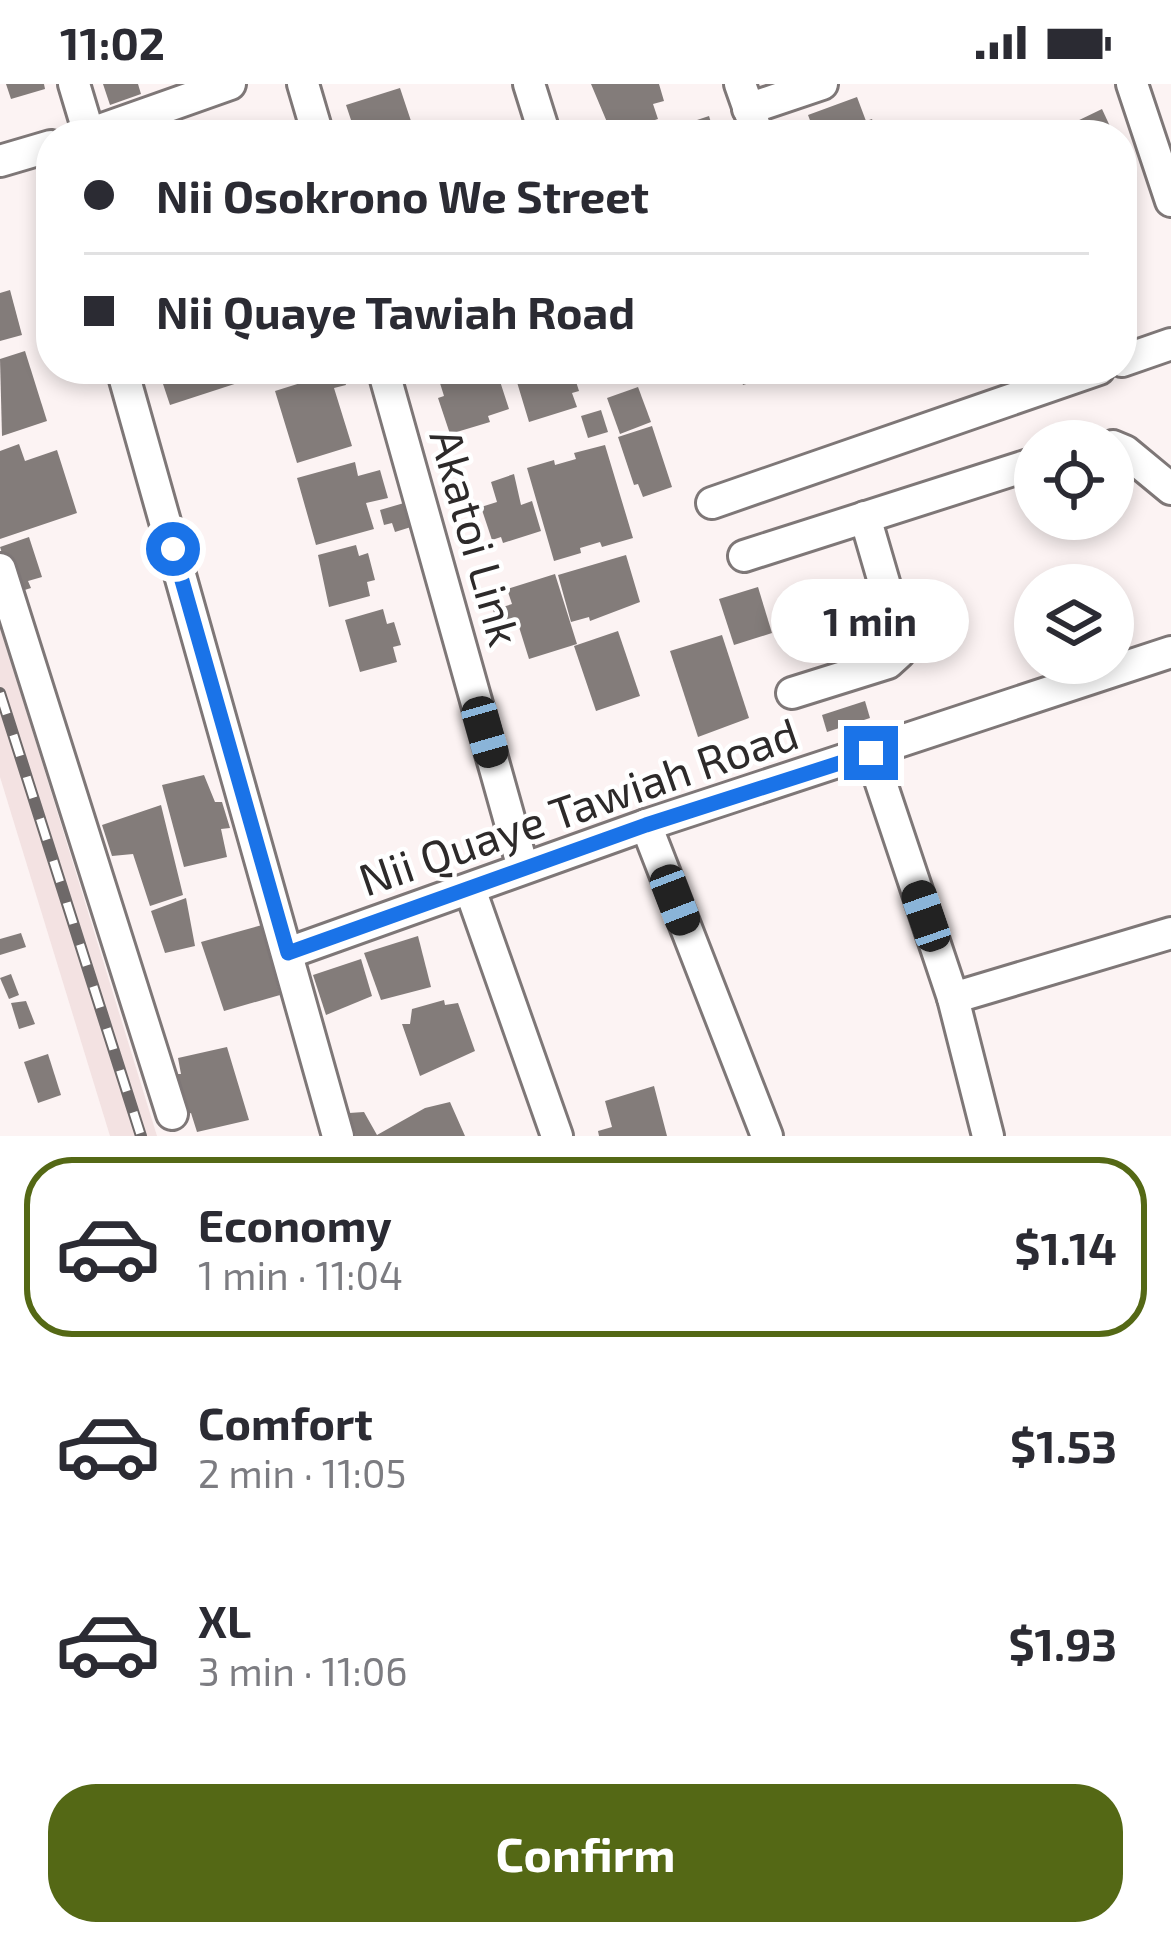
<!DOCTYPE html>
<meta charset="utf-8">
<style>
:root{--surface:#fff;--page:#f7f7f7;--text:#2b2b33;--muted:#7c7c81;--line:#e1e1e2;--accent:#546815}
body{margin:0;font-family:"Exo 2",sans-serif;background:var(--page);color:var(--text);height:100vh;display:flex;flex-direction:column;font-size:45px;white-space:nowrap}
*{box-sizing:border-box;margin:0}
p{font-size:39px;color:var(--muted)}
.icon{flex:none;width:66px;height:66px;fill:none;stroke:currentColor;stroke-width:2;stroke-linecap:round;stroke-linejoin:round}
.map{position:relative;height:1052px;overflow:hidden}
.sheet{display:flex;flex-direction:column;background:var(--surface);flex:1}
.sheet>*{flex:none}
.guide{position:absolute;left:36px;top:36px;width:1101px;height:264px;border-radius:48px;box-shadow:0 6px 18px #0003;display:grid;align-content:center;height:264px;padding:0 48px;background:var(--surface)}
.buttons{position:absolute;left:1014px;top:336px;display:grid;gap:24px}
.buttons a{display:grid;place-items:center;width:120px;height:120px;border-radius:50%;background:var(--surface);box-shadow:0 6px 18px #0003;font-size:60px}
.end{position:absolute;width:54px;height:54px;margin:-27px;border:15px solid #1a73e8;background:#fff;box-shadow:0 0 0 6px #fff}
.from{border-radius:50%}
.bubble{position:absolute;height:84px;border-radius:42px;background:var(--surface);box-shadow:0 6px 18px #0003;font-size:39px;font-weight:700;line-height:84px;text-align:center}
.car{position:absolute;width:36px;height:72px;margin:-36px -18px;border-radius:15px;box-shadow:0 0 9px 3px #0007;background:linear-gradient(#222 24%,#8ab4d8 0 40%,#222 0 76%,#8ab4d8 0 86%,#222 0)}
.guide b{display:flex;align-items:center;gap:42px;height:114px;font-size:45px}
.guide b+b{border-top:3px solid var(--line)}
.guide i{width:30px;height:30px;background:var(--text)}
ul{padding:21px 0 0;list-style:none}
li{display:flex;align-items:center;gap:36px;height:180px;margin:0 24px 18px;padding:0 24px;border:6px solid transparent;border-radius:48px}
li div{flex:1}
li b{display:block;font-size:45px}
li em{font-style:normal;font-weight:700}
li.selected{border-color:var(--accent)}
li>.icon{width:108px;height:108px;stroke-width:1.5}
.primary-button{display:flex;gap:24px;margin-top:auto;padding:24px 48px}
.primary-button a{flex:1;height:138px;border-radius:48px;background:var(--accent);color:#fff;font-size:48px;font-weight:700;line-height:138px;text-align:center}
.status{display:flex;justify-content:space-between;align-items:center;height:84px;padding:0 60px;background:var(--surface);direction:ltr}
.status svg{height:33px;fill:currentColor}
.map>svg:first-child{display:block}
</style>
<div class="status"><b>11:02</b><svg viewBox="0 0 49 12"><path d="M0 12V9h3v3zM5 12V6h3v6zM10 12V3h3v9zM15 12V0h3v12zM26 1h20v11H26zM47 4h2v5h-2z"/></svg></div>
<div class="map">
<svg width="1171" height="1052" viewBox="0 0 1171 1052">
<rect width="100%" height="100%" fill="#fcf3f3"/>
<!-- built -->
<polygon fill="#f3e2e2" points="0,542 157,1052 110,1052 0,693"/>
<!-- building -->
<g fill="#837c7a">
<polygon points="6,0 44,0 45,5 11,15"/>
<polygon points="103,0 138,0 141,10 110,21"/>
<polygon points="591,0 659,0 664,17 653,20 658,35 612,50"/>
<polygon points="400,4 413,43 390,51 356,51 346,21"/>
<polygon points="857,13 866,37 872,35 878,51 803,51 800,43 811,39 808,31"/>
<polygon points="1102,25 1114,51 1076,51 1071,40"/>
<polygon points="709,32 715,51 672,51 670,45"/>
<polygon points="975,41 978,51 947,51 947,50"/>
<polygon points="10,206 22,251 0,257 0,209"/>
<polygon points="25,267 47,337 2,352 0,275"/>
<polygon points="158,285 253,285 256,293 170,321"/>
<polygon points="474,285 496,285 509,325 488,332 490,338 450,350 438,314 444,312 439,296"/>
<polygon points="513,285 572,285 579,307 572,309 577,323 529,338"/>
<polygon points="737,285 790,285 791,286 743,301"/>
<polygon points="342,286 346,301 334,304 352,362 297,379 275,307"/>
<polygon points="638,303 651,338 620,350 607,314"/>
<polygon points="601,326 608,348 588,354 581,332"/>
<polygon points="652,342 672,403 643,413 638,400 634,401 618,353"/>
<polygon points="19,360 25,377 57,366 77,429 0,455 0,367"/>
<polygon points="605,361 633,454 602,463 600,458 580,464 581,469 554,477 527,384 554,376 555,381 576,375 574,369"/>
<polygon points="355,378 358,392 380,386 388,414 366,419 374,445 316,461 297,394"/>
<polygon points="514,390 521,421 532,417 541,447 503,459 501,453 492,456 481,423 497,418 491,398"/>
<polygon points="404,419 411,443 395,448 392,439 384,441 380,426"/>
<polygon points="29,453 42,493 28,497 31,504 15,509 0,463"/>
<polygon points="356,461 359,472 368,469 375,496 367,498 370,512 329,523 318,471"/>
<polygon points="626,471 640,518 590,537 589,533 571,538 558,491"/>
<polygon points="555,490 577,560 529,575 519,543 500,548 493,526 512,520 507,505"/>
<polygon points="758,503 772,549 734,561 719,515"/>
<polygon points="383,525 387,540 394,538 401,561 393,563 397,578 360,588 345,536"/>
<polygon points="618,547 640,612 596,627 574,562"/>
<polygon points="722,551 749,634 698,653 670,567"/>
<polygon points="865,617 870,634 827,648 822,631"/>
<polygon points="204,691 215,718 222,718 230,744 221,745 227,773 184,783 162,701"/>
<polygon points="161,721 183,811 150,822 133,770 112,772 102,741"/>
<polygon points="186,814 195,862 165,869 151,827"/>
<polygon points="262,841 280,911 224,927 201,858"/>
<polygon points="21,849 26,863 0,871 0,855"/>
<polygon points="418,852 431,903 381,916 364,869"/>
<polygon points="361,875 372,912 326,931 313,891"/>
<polygon points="11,890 19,911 9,915 0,894"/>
<polygon points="444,916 445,921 458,919 475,967 420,992 402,940 410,940 412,925"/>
<polygon points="26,917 35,940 19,945 11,919"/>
<polygon points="227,963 249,1036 197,1048 191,1029 185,1031 170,990 181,990 178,974"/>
<polygon points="48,970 61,1011 38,1019 24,978"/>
<polygon points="654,1002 667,1052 599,1052 598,1047 612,1043 605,1017"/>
<polygon points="450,1018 465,1052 356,1052 349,1029 364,1028 377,1051 425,1024"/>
</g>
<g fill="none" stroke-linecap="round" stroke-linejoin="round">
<defs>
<g id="minor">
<polyline points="74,0 89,50"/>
<polyline points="303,0 318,51"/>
<polyline points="529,0 545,51"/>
<polyline points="740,0 758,51"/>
<polyline points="1132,0 1171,117"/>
<polyline points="748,25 822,0"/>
<polyline points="86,51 230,0"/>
<polyline points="0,77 51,62"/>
<polyline points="1122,277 1171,260"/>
<polyline points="122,285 338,1052"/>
<polyline points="383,285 523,784"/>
<polyline points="1113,362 1125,367 1171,405"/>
<polyline points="712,419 1099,285"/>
<polyline points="744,472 1035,379"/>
<polyline points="0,485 172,1030"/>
<polyline points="792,609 888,579 899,569 900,553 865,433"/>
<polyline points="871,669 953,914 988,1052"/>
<polyline points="646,741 767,1052"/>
<polyline points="470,805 557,1052"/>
<polyline points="288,869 646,741 1171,568"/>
<polyline points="953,914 1171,849"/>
</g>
</defs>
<!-- minor casing -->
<use href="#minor" stroke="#7e7777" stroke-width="36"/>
<!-- minor -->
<use href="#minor" stroke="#fff" stroke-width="30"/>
<defs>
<polyline id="rail" points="0,609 141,1052"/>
</defs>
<!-- rail casing -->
<use href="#rail" stroke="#6e6969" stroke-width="12"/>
<!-- rail -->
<use href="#rail" stroke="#fff" stroke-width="8" stroke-dasharray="22" stroke-linecap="butt"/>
</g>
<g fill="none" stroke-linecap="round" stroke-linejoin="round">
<!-- route -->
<polyline stroke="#1a73e8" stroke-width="15" points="173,465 288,869 646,741 871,669"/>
</g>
<g text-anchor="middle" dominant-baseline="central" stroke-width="9" stroke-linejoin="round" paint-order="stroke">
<!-- street labels -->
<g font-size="45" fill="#2d2a2a" stroke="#fff">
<text transform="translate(477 453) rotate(74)">Akatoi Link</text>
<text transform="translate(578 721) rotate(-19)">Nii Quaye Tawiah Road</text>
</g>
</g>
</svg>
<div class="buttons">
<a><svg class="icon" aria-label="locate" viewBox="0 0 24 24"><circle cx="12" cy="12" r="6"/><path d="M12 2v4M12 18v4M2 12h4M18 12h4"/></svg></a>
<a><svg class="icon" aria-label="layers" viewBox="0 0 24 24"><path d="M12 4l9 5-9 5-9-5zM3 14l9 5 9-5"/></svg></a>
</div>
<i class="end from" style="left:173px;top:465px"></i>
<i class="end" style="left:871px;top:669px"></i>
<div class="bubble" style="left:771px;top:495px;width:198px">1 min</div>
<i class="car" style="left:485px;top:648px;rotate:164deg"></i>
<i class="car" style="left:675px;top:816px;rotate:159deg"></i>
<i class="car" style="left:926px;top:832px;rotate:341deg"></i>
<div class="guide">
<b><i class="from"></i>Nii Osokrono We Street</b>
<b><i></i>Nii Quaye Tawiah Road</b>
</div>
</div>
<section class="sheet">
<ul>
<li class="selected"><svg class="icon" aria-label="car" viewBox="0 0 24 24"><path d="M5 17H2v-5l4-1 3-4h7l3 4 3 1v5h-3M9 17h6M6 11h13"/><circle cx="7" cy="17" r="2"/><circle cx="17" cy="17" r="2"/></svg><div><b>Economy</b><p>1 min · 11:04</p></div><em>$1.14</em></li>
<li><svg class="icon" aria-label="car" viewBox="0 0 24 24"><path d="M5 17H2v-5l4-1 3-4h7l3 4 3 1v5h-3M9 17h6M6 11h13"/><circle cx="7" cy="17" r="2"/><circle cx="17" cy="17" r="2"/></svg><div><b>Comfort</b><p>2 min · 11:05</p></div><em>$1.53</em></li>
<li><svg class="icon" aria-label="car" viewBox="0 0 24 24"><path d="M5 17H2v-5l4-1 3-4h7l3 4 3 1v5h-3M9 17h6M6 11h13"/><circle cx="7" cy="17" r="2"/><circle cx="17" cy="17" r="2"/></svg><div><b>XL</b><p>3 min · 11:06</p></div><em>$1.93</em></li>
</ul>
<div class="primary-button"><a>Confirm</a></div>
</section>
